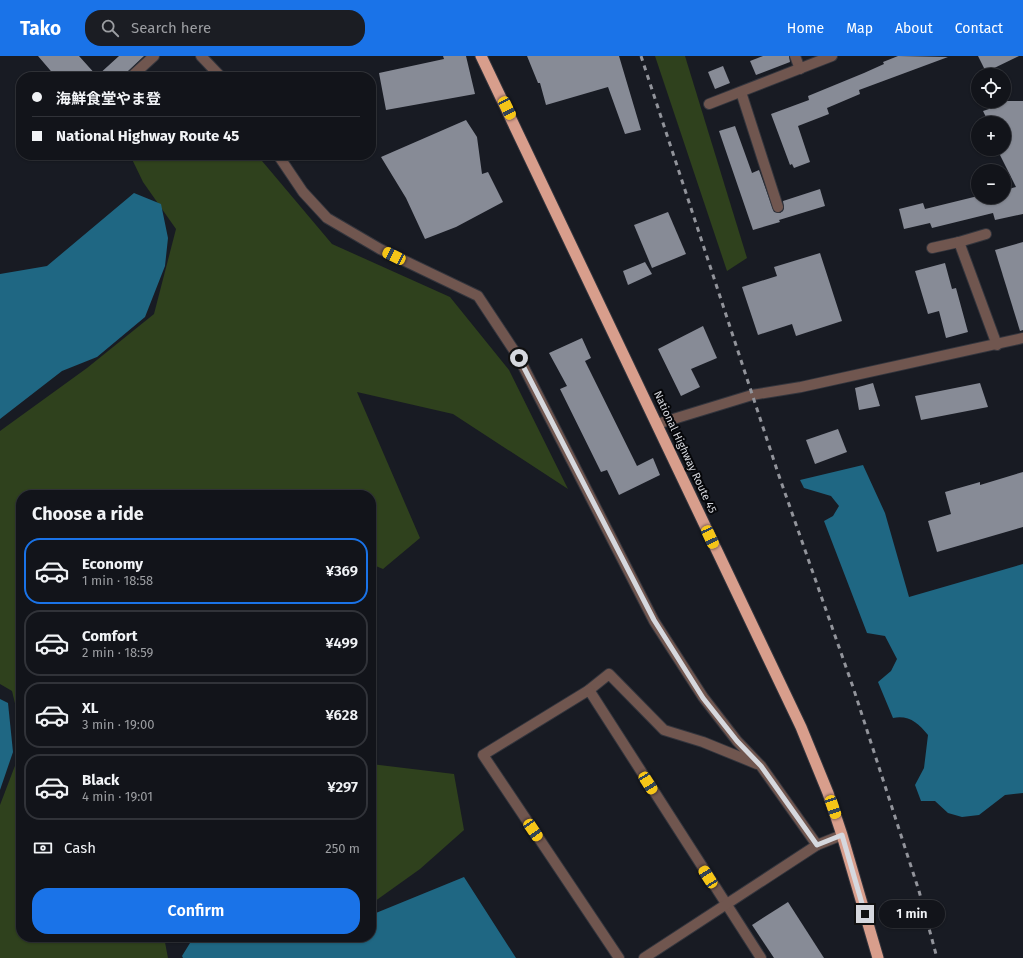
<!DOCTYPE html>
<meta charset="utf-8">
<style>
:root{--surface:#12141a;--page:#1b1d23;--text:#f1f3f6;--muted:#9c9ea2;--line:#313339;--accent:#1a73e8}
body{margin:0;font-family:"Fira Sans","Noto Sans JP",sans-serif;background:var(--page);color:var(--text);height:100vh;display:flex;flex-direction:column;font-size:15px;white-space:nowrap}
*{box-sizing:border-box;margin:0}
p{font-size:13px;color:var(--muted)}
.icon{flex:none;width:22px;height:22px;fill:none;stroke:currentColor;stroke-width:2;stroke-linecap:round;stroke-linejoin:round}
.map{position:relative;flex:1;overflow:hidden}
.details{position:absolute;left:16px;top:434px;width:360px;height:452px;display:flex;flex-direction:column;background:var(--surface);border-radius:16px;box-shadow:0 1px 3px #0004,0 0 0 1px var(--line)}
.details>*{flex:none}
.banner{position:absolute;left:16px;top:16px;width:360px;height:88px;border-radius:16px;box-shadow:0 1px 3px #0004,0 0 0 1px var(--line);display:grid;align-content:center;height:88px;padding:0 16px;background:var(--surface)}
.tools{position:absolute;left:971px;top:12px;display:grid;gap:8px}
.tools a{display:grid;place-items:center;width:40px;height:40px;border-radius:50%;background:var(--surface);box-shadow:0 1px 3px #0004,0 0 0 1px var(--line);font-size:20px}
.end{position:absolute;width:18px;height:18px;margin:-9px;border:5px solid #d6d8de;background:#111;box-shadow:0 0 0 2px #111}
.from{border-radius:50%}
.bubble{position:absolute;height:28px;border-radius:14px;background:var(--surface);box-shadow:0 1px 3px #0004,0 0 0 1px var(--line);font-size:13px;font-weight:600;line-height:28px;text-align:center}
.car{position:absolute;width:12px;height:24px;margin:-12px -6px;border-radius:5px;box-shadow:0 0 3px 1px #0007;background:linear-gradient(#f5c518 24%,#345 0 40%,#f5c518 0 76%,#345 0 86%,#f5c518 0)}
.banner b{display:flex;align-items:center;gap:14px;height:38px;font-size:15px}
.banner b+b{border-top:1px solid var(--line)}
.banner i{width:10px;height:10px;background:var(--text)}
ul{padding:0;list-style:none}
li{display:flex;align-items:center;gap:12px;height:66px;margin:0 8px 6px;padding:0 8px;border:2px solid var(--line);border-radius:16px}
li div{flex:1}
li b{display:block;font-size:15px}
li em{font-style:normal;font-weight:600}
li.current{border-color:var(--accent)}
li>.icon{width:36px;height:36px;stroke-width:1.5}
h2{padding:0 16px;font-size:18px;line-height:48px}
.pay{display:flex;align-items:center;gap:10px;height:44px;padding:0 16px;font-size:15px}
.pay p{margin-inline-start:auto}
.action{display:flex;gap:8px;margin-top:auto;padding:8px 16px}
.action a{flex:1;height:46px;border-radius:16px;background:var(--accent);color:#fff;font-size:16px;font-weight:600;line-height:46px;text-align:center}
header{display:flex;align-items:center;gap:24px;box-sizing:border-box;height:56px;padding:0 20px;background:var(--accent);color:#fff}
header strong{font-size:19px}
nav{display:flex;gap:22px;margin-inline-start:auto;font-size:14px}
.search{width:280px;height:36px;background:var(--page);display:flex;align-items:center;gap:10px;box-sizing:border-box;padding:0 14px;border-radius:16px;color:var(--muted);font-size:15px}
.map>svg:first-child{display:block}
</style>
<header>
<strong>Tako</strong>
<div class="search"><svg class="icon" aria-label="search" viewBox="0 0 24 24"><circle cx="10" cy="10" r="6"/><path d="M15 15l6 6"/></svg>Search here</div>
<nav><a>Home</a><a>Map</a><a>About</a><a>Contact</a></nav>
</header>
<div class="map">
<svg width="1023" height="902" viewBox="0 0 1023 902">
<rect width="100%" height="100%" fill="#181b23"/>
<!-- green -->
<g fill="#2f411d">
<polygon points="655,0 685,0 747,202 727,215"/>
<polygon points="130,99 257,99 332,188 450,241 509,314 568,433 453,358 357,336 420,482 383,513 371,508 371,439 21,439 21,672 12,635 0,628 0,375 87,312 154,258 176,173 143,126"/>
<polygon points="21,694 21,881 164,881 168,902 0,902 0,749"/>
<polygon points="371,708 454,718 464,774 420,813 371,848"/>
</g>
<!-- water -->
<g fill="#1f6783">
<polygon points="134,137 161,148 168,182 165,210 145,261 97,301 62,315 0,363 0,218 47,210"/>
<path d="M863,409L885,457L909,541L1023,508V737L1005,739L979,759L962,761L948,757L935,745H921L915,729L924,712L928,679C918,667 909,659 893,662L878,626L891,615L897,603L885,580L867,577L824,465L833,460L839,450L831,440L804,432L800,424Z"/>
<polygon points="0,643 8,647 13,696 0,734"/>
<polygon points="464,821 516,902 183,902 182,900 190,887 201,881 371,881 371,859"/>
</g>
<!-- building -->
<g fill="#878b96">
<polygon points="38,0 79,0 97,20 119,0 144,0 127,16 124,21 56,21"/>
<polygon points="443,0 466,0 475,38 386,54 379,17 444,3"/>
<polygon points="527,0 619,0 641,74 625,78 608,31 546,49 540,27 538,27"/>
<polygon points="763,0 789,0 790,6 756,19 750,5"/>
<polygon points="898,0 948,1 859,34 860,38 827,52 829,58 798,70 810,106 794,112 792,108 790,109 771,58 809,44 808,40 864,17 884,8 883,6"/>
<polygon points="978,0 1019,0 986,16"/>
<polygon points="723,10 730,27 715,33 708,16"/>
<polygon points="999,45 1023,45 1023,158 995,164 993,157 932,172 930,167 904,173 899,153 923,147 925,153 978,140 1004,141 1004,134 1016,131 997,93 1004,93 1004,67 989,67 983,55 989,53 988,50"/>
<polygon points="466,64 477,81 482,118 488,116 503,146 456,171 425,183 406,142 381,101"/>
<polygon points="735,70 752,117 759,114 774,156 780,157 783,155 784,152 783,145 820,133 825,150 779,164 780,166 753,174 719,75"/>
<polygon points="668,156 686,198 652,212 634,169"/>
<polygon points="1023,186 1023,274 1020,275 995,194"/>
<polygon points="820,197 842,265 796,280 792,268 758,279 742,231 777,220 774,211"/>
<polygon points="645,206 652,218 628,229 623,215"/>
<polygon points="945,207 952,233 956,232 968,276 946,282 939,255 928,258 915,215"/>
<polygon points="703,270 717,302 691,313 700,331 681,340 658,293"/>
<polygon points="582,282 591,302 585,305 637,410 653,402 660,419 619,439 607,414 601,416 560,333 567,330 549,297"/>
<polygon points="873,327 880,350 859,354 855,332"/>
<polygon points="980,327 988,351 921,364 915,340"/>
<polygon points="838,373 847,396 815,408 806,384"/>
<polygon points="1023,416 1023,471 937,496 928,465 951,458 945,436 980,426 980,429"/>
<polygon points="788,846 824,902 774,902 752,869"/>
</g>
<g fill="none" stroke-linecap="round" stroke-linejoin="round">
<defs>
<g id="minor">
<polyline points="201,0 221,21"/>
<polyline points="795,0 800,13"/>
<polyline points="131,21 154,0"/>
<polyline points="741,36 778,151"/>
<polyline points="709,48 832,0"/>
<polyline points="278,99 303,136 327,162 380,193 478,240 519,302 654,565 703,641 737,685 761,710 817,789 842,779"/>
<polyline points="959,186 997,289"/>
<polyline points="932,192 959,186 986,178"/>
<polyline points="657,368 752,339 801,331 1023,282"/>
<polyline points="589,634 609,618 664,674 703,686 757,708"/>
<polyline points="619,902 483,699 589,634 761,902"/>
<polyline points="644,902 817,789"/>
</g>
<polyline id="trunk" points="481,0 801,671 828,737 842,779 878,902"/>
</defs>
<!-- minor casing -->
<use href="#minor" stroke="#33353d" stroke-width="12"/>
<!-- trunk casing -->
<use href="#trunk" stroke="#33353d" stroke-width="13"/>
<!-- minor -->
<use href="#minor" stroke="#70564f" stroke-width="10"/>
<!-- trunk -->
<use href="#trunk" stroke="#d89e8c" stroke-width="11"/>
<!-- rail -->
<polyline stroke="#92949b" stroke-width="3" stroke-dasharray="5 5" stroke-linecap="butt" points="641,0 778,417 853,631 919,835 937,902"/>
</g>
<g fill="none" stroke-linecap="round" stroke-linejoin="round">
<!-- route -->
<polyline stroke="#d6d8de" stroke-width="5" points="519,302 654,564 703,642 737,685 761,710 817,789 842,779 865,858"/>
</g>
<g text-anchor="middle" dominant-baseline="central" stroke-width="4" stroke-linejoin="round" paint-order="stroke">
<!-- street labels -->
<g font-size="11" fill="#d6d8de" stroke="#050609">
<text transform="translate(685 396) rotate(65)">National Highway Route 45</text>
</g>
</g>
</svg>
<div class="tools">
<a><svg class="icon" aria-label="locate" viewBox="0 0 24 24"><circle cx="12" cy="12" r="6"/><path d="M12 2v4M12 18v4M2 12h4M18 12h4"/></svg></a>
<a>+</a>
<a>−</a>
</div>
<i class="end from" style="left:519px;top:302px"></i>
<i class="end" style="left:865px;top:858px"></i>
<div class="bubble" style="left:879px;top:844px;width:66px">1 min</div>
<i class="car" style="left:507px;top:52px;rotate:154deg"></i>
<i class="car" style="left:394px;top:200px;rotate:296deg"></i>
<i class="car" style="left:710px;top:481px;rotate:155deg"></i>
<i class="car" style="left:648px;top:727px;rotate:148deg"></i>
<i class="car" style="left:833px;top:751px;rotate:161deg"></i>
<i class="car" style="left:533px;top:774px;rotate:146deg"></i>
<i class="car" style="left:708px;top:821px;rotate:328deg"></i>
<div class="banner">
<b><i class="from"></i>海鮮食堂やま登</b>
<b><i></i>National Highway Route 45</b>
</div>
<section class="details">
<h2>Choose a ride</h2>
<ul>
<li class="current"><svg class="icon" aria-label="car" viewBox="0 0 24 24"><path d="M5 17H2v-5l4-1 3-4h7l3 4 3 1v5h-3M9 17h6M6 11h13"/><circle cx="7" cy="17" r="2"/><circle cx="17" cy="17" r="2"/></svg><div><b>Economy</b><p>1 min · 18:58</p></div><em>¥369</em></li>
<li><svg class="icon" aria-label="car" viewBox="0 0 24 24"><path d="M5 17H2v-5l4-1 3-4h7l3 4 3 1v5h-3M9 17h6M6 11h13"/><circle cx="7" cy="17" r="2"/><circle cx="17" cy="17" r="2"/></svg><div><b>Comfort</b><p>2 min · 18:59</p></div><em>¥499</em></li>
<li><svg class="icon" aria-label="car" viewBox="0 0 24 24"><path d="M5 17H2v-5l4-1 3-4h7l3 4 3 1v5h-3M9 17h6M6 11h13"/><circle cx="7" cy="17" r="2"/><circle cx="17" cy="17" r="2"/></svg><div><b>XL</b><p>3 min · 19:00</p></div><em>¥628</em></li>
<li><svg class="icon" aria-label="car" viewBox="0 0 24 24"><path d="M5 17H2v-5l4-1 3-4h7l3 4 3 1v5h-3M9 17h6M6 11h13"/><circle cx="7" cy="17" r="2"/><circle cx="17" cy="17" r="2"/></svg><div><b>Black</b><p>4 min · 19:01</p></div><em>¥297</em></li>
</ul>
<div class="pay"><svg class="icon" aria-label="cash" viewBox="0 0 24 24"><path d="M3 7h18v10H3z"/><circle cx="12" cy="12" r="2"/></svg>Cash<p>250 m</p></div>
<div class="action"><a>Confirm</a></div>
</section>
</div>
